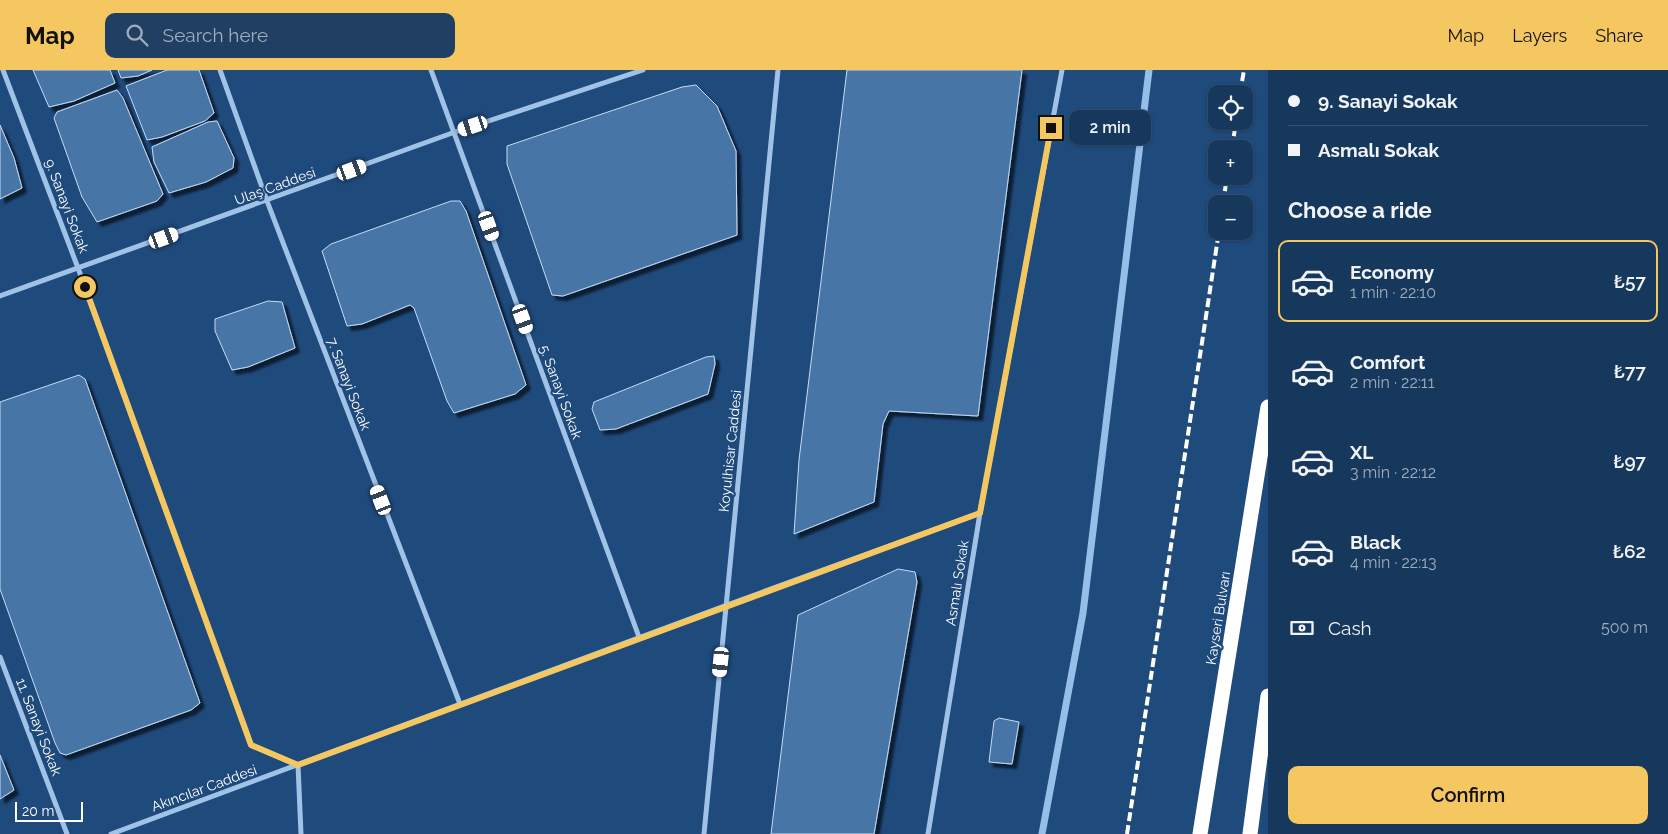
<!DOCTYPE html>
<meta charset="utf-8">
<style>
:root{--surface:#17385d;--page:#203f63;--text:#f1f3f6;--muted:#9eacbc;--line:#365272;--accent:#f5c761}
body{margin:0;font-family:Raleway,sans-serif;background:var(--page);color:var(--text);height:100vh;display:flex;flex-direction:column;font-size:19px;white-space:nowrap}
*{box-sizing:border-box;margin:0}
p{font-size:16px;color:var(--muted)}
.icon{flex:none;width:28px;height:28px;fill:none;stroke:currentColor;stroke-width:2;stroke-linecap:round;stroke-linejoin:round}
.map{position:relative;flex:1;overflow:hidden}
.sheet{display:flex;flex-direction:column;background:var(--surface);width:400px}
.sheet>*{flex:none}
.top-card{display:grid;align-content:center;height:110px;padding:0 20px;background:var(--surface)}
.controls{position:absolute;left:1208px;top:15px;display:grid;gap:10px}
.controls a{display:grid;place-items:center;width:45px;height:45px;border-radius:10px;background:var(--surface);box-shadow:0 1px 4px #0004,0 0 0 1px var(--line);font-size:25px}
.scale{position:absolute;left:15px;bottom:12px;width:68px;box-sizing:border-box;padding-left:5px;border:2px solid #fff;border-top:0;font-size:14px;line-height:18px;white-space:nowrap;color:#fff;-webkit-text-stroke:4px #1f4a7c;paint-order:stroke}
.end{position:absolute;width:22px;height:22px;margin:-11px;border:6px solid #f5c761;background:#111;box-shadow:0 0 0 2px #111}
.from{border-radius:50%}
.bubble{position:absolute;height:35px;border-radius:10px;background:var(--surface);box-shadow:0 1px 4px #0004,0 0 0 1px var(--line);font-size:16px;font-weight:600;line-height:35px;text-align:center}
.car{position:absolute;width:15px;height:30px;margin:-15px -8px;border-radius:6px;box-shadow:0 0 4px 1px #0007;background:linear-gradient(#fff 24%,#345 0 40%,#fff 0 76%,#345 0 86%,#fff 0)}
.top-card b{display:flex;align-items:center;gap:18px;height:48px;font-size:19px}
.top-card b+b{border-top:1px solid var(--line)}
.top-card i{width:12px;height:12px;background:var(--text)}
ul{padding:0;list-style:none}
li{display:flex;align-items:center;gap:15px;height:82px;margin:0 10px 8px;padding:0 10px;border:2px solid transparent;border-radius:10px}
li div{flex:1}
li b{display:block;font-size:19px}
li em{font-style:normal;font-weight:600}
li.active{border-color:var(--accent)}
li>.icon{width:45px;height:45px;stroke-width:1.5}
h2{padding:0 20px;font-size:22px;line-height:60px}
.pay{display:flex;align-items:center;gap:12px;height:55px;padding:0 20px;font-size:19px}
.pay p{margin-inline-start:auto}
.action{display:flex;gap:10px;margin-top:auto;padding:10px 20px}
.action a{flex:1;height:58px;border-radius:10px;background:var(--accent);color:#111;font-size:20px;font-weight:600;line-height:58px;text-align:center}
header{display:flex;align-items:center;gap:30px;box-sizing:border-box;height:70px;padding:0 25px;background:var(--accent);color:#111}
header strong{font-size:24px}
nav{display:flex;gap:28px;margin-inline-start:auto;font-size:18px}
.search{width:350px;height:45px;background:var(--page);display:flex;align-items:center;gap:12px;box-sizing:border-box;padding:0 18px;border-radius:10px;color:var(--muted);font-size:19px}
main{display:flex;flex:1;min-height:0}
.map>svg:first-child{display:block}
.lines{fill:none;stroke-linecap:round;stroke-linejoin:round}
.stream{stroke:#95bee9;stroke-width:7}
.building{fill:#4774a6;stroke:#c5dcf5;filter:url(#shadow)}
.street{stroke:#a1c2e7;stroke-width:5}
.highway{stroke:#fff;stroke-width:15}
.rail{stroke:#fff;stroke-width:4;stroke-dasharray:9 4;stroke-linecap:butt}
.route{stroke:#f5c761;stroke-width:6}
.labels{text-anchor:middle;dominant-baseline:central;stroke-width:4.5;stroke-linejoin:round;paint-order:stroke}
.street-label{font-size:14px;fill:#fff;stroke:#1f4a7c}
</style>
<header>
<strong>Map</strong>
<div class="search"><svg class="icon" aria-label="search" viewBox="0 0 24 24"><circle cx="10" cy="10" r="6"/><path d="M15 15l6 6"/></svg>Search here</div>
<nav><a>Map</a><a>Layers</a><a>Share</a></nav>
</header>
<main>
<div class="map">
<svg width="1268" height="764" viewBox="0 0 1268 764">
<defs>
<filter id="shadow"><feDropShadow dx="4.5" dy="4.5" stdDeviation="1" flood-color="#0009"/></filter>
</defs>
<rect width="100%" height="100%" fill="#1f4a7c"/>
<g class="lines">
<path class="stream" d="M1042 764 1083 543 1149 0"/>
</g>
<g class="building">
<path d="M33 0H110L115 13 74 31 49 37Z"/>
<path d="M118 0H152L138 6 121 8Z"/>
<path d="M167 0H199L214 43 205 51 162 67 147 70 126 16Z"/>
<path d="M847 0H1022L978 346 889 341 883 354 874 432 794 464 799 390Z"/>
<path d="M696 15 717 36 736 81 737 165 563 226 552 225 507 94V76L682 17Z"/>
<path d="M117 20 123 28 163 124 157 131 97 152 82 127 54 48 57 42Z"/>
<path d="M217 51 234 88 233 98 206 112 169 123 154 92 152 77 208 52Z"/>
<path d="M0 55 14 88 22 118 0 129Z"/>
<path d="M451 131H460L466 141 526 315 515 324 454 343 447 331 414 238 410 235 362 254 347 256 322 181 331 174Z"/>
<path d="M268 231 282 232 295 278 248 297 232 300 215 261V249Z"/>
<path d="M714 286 715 294 708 324 616 359 600 360 592 339 594 332 706 287Z"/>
<path d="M79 305 85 309 200 633 191 640 66 685 60 683 55 673 0 519V332Z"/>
<path d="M898 499 915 502 917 512 874 764H771L798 545Z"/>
<path d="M999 648 1019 652 1012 694 989 692 994 651Z"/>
<path d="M0 685 14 720 0 729Z"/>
</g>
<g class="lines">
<g class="street">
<path d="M3 0 78 198 251 675 298 695 301 764"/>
<path d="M220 0 267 131 460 634"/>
<path d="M431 0 639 567"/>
<path d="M0 226 455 62 643 0"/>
<path d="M0 587 67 764"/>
<path d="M111 764 727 535 980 443"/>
<path d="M704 764 778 0"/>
<path d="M928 764 980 443 1062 0"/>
</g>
<g class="highway">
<path d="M1200 764 1268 337"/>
<path d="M1250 764 1268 626"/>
</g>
<g class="rail">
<path d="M1240 24 1244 0"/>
<path d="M1232 79 1236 51"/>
<path d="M1223 134 1227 106"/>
<path d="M1127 764 1219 161"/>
</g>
</g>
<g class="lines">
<path class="route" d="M85 217 251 675 298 695 980 443 1051 58"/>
</g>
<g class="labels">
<g class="street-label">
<text transform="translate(275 116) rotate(-20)">Ulaş Caddesi</text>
<text transform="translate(67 136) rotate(69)">9. Sanayi Sokak</text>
<text transform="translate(349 314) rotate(69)">7. Sanayi Sokak</text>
<text transform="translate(561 322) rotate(70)">5. Sanayi Sokak</text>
<text transform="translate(730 381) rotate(-84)">Koyulhisar Caddesi</text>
<text transform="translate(957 513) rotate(-81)">Asmalı Sokak</text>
<text transform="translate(1218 548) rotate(-81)">Kayseri Bulvarı</text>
<text transform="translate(39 657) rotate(69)">11. Sanayi Sokak</text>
<text transform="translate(204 718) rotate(-20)">Akıncılar Caddesi</text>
</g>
</g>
</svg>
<div class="controls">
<a><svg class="icon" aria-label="locate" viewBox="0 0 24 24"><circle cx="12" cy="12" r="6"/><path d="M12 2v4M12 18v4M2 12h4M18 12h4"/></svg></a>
<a>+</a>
<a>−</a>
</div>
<div class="scale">20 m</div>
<i class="end from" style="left:85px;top:217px"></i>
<i class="end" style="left:1051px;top:58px"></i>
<div class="bubble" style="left:1069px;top:40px;width:82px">2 min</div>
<i class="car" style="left:473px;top:56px;rotate:252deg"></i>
<i class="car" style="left:352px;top:100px;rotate:70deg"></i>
<i class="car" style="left:489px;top:156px;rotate:160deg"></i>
<i class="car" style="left:164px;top:168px;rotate:70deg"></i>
<i class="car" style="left:523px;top:249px;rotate:160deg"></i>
<i class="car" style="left:381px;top:430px;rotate:339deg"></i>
<i class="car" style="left:721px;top:592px;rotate:186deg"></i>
</div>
<section class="sheet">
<div class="top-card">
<b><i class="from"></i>9. Sanayi Sokak</b>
<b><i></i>Asmalı Sokak</b>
</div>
<h2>Choose a ride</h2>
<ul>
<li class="active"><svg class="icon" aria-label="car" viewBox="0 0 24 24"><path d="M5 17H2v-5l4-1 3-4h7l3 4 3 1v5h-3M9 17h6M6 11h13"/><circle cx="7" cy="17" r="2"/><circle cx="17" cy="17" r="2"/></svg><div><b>Economy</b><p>1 min · 22:10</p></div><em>₺57</em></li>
<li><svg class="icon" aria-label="car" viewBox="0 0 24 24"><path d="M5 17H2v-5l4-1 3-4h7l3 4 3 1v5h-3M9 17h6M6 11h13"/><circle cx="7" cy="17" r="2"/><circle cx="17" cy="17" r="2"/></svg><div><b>Comfort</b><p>2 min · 22:11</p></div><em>₺77</em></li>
<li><svg class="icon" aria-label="car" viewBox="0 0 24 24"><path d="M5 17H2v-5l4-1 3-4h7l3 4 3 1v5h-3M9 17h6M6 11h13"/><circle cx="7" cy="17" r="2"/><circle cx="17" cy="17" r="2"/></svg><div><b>XL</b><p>3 min · 22:12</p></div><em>₺97</em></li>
<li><svg class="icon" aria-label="car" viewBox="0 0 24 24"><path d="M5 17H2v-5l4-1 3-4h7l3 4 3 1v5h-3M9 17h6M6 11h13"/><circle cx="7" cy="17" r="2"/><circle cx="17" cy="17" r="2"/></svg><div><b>Black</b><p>4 min · 22:13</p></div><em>₺62</em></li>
</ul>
<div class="pay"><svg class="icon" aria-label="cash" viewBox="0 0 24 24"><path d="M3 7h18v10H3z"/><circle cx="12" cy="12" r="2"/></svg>Cash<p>500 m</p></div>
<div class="action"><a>Confirm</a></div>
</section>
</main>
